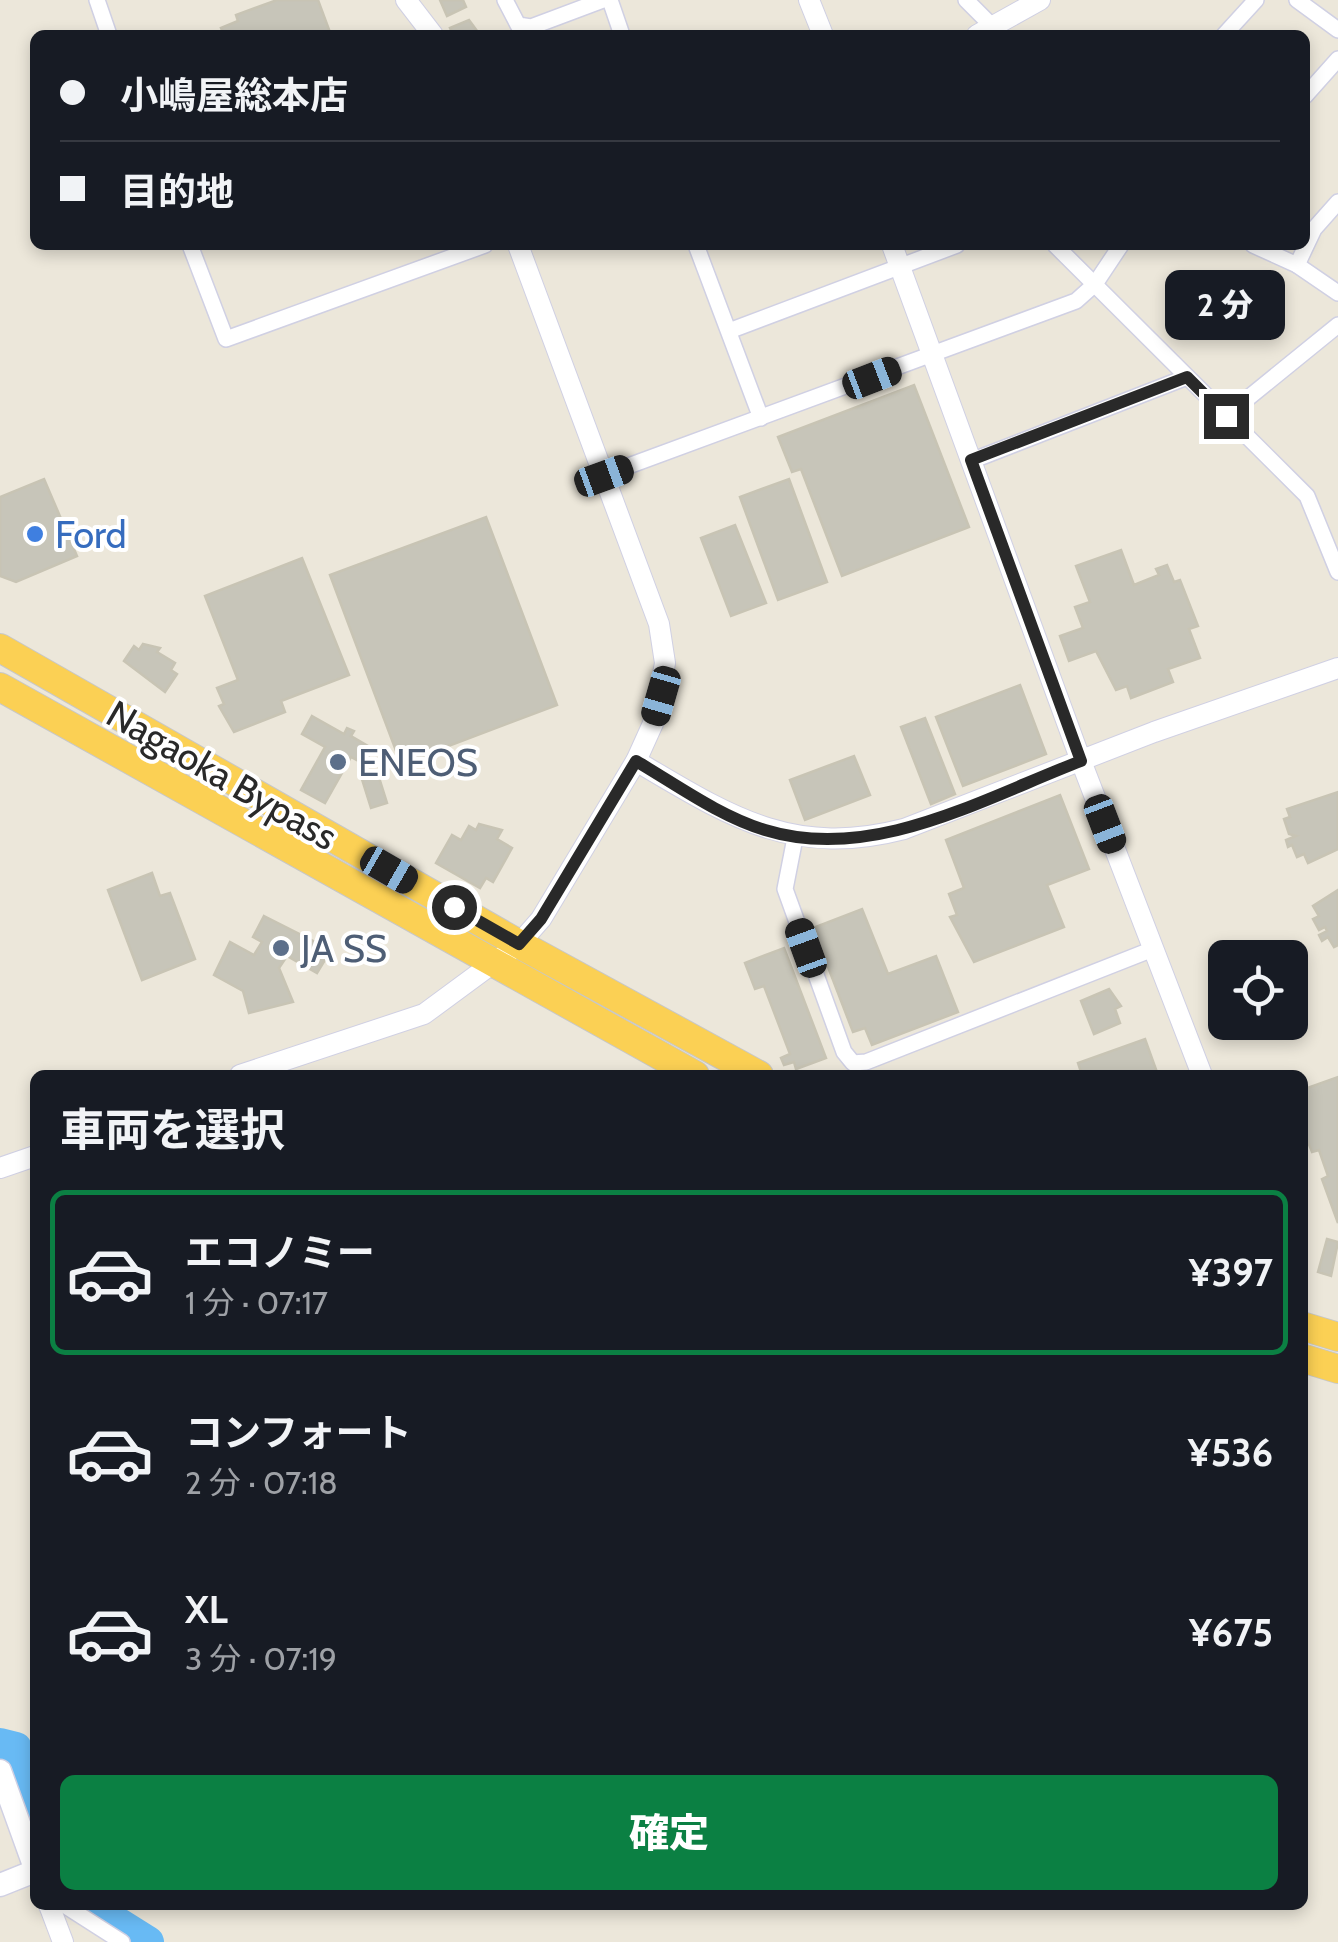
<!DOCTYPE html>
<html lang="ja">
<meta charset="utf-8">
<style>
:root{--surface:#171b24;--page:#20242c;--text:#f1f3f6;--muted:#9ea1a6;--line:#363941;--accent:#0b8043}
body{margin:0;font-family:Cabin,"Noto Sans JP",sans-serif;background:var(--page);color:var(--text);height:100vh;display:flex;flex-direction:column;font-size:38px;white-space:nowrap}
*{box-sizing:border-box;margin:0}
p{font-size:32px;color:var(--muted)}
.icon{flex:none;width:55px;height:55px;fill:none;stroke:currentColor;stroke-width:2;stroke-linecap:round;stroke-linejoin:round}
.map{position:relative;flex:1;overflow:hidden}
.panel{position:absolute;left:30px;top:1070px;width:1278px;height:840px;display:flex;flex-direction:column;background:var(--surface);border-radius:15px;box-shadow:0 5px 15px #0003}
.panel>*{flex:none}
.top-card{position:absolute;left:30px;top:30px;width:1280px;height:220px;border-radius:15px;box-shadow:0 5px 15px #0003;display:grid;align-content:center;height:220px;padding:0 30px;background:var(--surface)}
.controls{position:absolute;left:1208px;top:940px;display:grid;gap:20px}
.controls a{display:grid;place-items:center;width:100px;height:100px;border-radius:15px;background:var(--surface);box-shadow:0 5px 15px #0003;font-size:50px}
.end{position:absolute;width:45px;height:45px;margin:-22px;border:12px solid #292929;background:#fff;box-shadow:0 0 0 5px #fff}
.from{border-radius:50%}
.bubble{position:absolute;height:70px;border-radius:15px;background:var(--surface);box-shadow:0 5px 15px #0003;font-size:32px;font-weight:800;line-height:70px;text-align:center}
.car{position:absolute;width:30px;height:60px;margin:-30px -15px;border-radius:12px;box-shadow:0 0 8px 2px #0007;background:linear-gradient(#222 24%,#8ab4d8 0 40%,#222 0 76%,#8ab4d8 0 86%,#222 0)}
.top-card b{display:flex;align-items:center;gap:35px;height:95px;font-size:38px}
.top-card b+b{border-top:2px solid var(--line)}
.top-card i{width:25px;height:25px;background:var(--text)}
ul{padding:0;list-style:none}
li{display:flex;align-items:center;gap:30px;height:165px;margin:0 20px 15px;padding:0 10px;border:5px solid transparent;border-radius:15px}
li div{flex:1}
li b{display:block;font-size:38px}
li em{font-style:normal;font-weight:800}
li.on{border-color:var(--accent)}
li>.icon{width:90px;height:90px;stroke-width:1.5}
h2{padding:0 30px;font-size:45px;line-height:120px}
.button{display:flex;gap:20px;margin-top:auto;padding:20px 30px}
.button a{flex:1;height:115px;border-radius:15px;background:var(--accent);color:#fff;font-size:40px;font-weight:800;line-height:115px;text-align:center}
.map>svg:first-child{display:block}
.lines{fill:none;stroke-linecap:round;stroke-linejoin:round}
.river{stroke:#68baf4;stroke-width:32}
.building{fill:#c7c5b9;stroke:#c8c4b4;stroke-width:2.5}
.minor-casing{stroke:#d0d0e3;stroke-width:18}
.tertiary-casing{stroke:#d0d0e3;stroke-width:22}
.secondary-casing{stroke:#d0d0e3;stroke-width:25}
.trunk-casing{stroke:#c7c7c7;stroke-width:30}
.minor{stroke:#fff;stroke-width:15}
.tertiary{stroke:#fff;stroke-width:20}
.secondary{stroke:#fff;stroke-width:22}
.trunk{stroke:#fbd054;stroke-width:28}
.route{stroke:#292929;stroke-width:12}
.shop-dot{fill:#3f7fe0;stroke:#fff;stroke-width:4}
.service-dot{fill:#5c6f8a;stroke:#fff;stroke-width:4}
.labels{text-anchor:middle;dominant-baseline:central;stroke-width:8;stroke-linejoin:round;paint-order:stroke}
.shop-label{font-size:38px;fill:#366cbe;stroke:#fff;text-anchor:start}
.service-label{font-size:38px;fill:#4e5e75;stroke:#fff;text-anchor:start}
.street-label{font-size:38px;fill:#292929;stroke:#fff}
</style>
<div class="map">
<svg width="1338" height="1942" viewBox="0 0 1338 1942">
<rect width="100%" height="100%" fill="#ece7da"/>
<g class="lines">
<g class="river">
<path d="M0 1744 16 1748 35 1805"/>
<path d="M89 1905 148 1942"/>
</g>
</g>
<g class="building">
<path d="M277 0H318L331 35H224L221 28 238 21 236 15Z"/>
<path d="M440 0H463L466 7 447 16Z"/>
<path d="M469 20 480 35H453L450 28Z"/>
<path d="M914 385 969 527 842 576 801 469 792 472 778 437Z"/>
<path d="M44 479 77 556 16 582 0 576V497Z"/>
<path d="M789 479 827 582 778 600 740 497Z"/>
<path d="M486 517 557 705 401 764 330 575Z"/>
<path d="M735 525 766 603 731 616 701 538Z"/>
<path d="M1121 550 1134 585 1159 575 1156 569 1167 565 1174 582 1180 580 1198 626 1189 629 1200 658 1168 669 1173 682 1131 698 1127 686 1116 690 1096 651 1069 661 1060 636 1083 628 1075 607 1090 602 1076 566Z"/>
<path d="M302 558 349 675 281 701 285 712 234 732 219 706 224 704 217 688 238 680 205 596Z"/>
<path d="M143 644 160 648 157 652 175 663 171 670 177 674 165 692 124 661 134 646 139 650Z"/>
<path d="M1020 685 1046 754 963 786 936 717Z"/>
<path d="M312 716 344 734 347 728 354 731 351 736 373 749 364 764 351 757 325 803 301 790 325 747 302 734Z"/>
<path d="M925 718 955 794 931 804 901 727Z"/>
<path d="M854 756 870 795 805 820 790 780Z"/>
<path d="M377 771 387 803 371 808 361 776Z"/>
<path d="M1338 792V849L1308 863 1304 854 1297 857 1292 845 1288 847 1286 840 1296 836 1289 834 1284 819 1290 817 1287 809Z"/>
<path d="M1060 795 1089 869 1047 885 1064 927 974 962 950 917 957 915 949 894 964 888 946 840Z"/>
<path d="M479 824 502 830 497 839 512 848 493 882 486 878 480 888 436 863 452 835 461 840 469 826 476 830Z"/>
<path d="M152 873 160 896 170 893 195 959 142 980 108 890Z"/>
<path d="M1338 890V945L1334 947 1328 937 1322 941 1319 935 1327 931 1325 927 1319 930 1313 919 1319 916 1313 906Z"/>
<path d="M862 909 888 974 936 956 958 1012 872 1045 865 1028 853 1032 813 928Z"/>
<path d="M264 916 331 950 317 973 287 956 279 968 293 1002 249 1013 243 991 214 975 230 942 254 955 262 942 253 937Z"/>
<path d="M784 948 826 1058 796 1069 794 1062 784 1065 781 1058 790 1054 764 986 755 989 745 963Z"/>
<path d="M1109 989 1121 1006 1115 1009 1120 1023 1094 1034 1081 1001Z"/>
<path d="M1145 1039 1158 1075H1082L1078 1063Z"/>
<path d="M1338 1077V1223L1322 1179 1328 1176 1319 1150 1312 1152 1302 1127V1090Z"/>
<path d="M1327 1239 1338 1242 1331 1276 1318 1272Z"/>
</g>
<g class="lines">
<defs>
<g id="minor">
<path d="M97 0 109 35"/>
<path d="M505 0 518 25 531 27 603 0"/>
<path d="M610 0 622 35"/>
<path d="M966 0 1001 35"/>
<path d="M1297 0 1338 30"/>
<path d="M1224 35 1256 0"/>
<path d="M1305 96 1338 59"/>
<path d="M190 245 226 339 485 245"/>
<path d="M696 245 761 418"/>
<path d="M1055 245 1307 496 1338 572"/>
<path d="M1253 245 1297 265 1338 293"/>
<path d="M1297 265 1314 229 1338 202"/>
<path d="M729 331 957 245"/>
<path d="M1226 416 1338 325"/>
<path d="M971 461 1187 377"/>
<path d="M604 475 1076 301 1095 284 1121 245"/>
<path d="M795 838 785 889 844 1052 853 1063 866 1062 1153 949"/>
<path d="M64 1905 122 1942"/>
</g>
<g id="tertiary">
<path d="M406 0 433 35"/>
<path d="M809 0 823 35"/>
<path d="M977 35 1040 0"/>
<path d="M892 245 1081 761 1202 1075"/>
<path d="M636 761C729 816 792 858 904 829L1154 732 1338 668"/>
<path d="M240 1075 424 1014 519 944 541 919 636 761 655 719 665 663 659 624 518 245"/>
<path d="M0 1168 35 1156"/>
<path d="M49 1905 63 1942"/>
</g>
<g id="secondary">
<path d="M0 1771 35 1868"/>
<path d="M0 1885 35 1871"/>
</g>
<g id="trunk">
<path d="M0 648 519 944 759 1075"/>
<path d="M0 687 695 1075"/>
<path d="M1302 1326 1338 1337"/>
<path d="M1302 1358 1338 1369"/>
</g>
</defs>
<use href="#minor" class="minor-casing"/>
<use href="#tertiary" class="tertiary-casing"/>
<use href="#secondary" class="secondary-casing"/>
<use href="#trunk" class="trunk-casing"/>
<use href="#minor" class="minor"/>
<use href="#tertiary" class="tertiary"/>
<use href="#secondary" class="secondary"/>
<use href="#trunk" class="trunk"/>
</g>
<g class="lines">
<path class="route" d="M454 907 519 944 541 919 636 761C677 785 719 816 765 830 872 863 982 799 1081 761L971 460 1187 377 1226 416"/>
</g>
<circle class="shop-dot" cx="35" cy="534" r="10"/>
<g class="service-dot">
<circle cx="338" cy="762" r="10"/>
<circle cx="281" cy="948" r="10"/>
</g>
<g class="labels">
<g class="shop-label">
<text x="55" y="534">Ford</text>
</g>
<g class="service-label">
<text x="358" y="762">ENEOS</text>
<text x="301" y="948">JA SS</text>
</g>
<g class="street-label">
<text transform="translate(222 775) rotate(30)">Nagaoka Bypass</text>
</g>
</g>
</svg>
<div class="controls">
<a><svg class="icon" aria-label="locate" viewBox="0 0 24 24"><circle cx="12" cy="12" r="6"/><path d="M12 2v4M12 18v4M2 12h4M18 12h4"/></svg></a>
</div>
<i class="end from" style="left:454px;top:907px"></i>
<i class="end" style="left:1226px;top:416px"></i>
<div class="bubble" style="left:1165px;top:270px;width:120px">2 分</div>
<i class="car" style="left:872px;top:378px;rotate:69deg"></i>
<i class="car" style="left:604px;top:476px;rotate:70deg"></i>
<i class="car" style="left:661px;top:696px;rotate:196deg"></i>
<i class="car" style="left:1105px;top:824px;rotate:159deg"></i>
<i class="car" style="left:389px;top:870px;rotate:120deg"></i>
<i class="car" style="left:806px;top:948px;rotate:340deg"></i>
<div class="top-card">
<b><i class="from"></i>小嶋屋総本店</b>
<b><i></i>目的地</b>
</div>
<section class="panel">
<h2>車両を選択</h2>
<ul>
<li class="on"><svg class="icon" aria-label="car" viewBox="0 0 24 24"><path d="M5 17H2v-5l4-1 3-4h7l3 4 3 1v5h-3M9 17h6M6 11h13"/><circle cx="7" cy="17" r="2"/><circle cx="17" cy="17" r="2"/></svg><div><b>エコノミー</b><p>1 分 · 07:17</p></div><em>¥397</em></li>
<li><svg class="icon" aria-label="car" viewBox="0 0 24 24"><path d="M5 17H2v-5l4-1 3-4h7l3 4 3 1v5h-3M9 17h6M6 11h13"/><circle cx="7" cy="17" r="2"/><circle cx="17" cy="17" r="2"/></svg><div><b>コンフォート</b><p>2 分 · 07:18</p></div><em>¥536</em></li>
<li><svg class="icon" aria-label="car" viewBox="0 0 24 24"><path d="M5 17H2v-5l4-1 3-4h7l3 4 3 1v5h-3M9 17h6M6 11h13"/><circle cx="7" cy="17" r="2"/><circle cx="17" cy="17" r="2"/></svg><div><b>XL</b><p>3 分 · 07:19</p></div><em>¥675</em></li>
</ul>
<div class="button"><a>確定</a></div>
</section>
</div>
